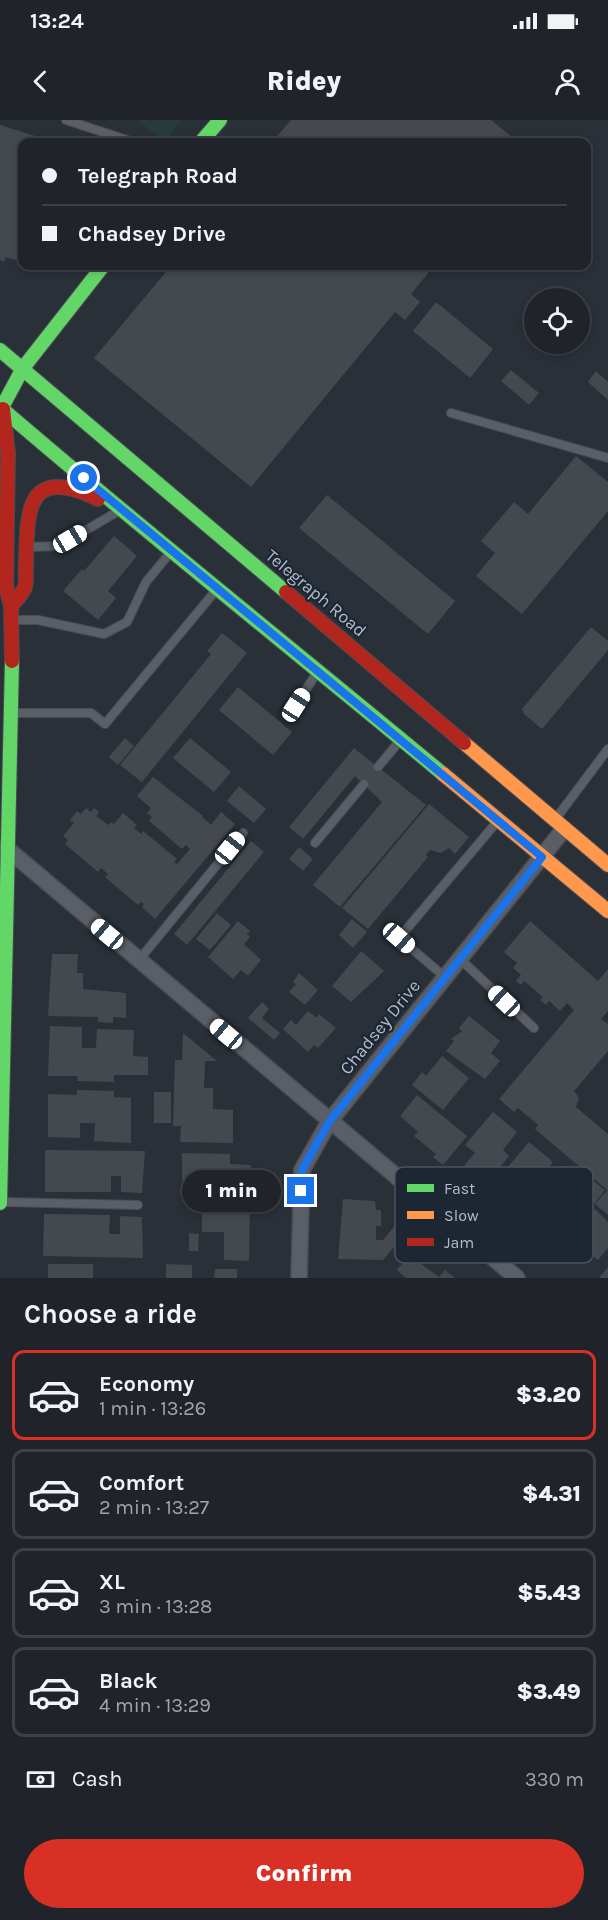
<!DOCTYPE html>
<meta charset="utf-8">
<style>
:root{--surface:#20242a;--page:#282c32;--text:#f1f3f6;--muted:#a2a4a8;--line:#3d4147;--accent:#d93025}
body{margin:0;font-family:Karla,sans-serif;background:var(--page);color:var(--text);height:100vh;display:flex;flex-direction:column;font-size:22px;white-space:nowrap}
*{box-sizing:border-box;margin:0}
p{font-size:20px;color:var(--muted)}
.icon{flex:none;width:33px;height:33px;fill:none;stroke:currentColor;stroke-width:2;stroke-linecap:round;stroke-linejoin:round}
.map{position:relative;height:1158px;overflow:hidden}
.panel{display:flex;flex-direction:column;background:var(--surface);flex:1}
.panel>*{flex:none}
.guide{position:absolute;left:18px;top:18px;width:573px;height:132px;border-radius:12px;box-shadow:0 3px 9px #0003,0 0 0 2px var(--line);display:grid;align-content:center;height:132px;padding:0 24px;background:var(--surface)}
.buttons{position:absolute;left:524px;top:168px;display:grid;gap:12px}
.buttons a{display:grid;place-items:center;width:66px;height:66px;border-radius:50%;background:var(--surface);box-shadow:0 3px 9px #0003,0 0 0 2px var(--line);font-size:30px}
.end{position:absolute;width:27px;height:27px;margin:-14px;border:8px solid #1a73e8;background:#fff;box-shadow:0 0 0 3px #fff}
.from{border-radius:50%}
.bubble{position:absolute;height:42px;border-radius:21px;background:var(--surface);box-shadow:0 3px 9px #0003,0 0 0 2px var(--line);font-size:20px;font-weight:800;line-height:42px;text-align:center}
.car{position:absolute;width:18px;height:36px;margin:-18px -9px;border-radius:8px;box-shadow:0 0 4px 2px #0007;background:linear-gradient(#fff 24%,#345 0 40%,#fff 0 76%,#345 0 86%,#fff 0)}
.guide b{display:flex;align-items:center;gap:21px;height:57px;font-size:22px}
.guide b+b{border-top:2px solid var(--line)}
.guide i{width:15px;height:15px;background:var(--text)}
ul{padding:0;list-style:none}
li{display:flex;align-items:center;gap:18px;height:90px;margin:0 12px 9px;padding:0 12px;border:3px solid var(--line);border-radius:12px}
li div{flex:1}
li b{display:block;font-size:22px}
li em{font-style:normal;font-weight:800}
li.active{border-color:var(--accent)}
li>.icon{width:54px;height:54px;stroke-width:1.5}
h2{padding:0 24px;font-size:27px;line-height:72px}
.pay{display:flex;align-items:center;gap:15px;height:66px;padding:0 24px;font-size:22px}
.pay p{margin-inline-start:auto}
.cta{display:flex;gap:12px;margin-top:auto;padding:12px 24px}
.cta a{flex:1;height:69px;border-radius:36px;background:var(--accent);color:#fff;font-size:24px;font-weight:800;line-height:69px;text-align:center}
.status{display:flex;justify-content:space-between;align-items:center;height:42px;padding:0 30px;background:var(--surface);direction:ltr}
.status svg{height:16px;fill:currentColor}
header{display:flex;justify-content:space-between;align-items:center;height:78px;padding:0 24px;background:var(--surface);font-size:27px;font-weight:800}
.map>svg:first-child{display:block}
.green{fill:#273a3e}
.building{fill:#444950}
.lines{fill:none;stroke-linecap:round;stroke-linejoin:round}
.lane-casing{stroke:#484c53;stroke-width:10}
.street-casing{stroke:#484c53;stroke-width:18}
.fast-casing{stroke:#484c53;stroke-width:16}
.slow-casing{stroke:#484c53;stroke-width:16}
.jam-casing{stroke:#484c53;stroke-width:16}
.lane{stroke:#5a5e66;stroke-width:8}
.street{stroke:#5a5e66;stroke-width:15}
.fast{stroke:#63d668;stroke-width:14}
.slow{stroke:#ff974d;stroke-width:14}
.jam{stroke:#b3261e;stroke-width:14}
.route{stroke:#1a73e8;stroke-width:8}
.labels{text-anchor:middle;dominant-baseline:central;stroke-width:4.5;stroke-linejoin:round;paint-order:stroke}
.street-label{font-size:18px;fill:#b4bcc9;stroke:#1d2633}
.key{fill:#1d2633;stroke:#4a5360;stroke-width:1.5}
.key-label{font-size:16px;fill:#b4bcc9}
</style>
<div class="status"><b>13:24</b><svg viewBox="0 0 49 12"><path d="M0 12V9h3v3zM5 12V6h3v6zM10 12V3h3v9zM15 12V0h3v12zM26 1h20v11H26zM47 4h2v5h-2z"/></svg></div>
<header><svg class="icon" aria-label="back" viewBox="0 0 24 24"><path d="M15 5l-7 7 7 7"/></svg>Ridey<svg class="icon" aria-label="person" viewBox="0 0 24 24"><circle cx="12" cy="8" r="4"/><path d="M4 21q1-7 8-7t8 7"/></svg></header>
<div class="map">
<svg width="608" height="1158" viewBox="0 0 608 1158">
<rect width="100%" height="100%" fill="#2a3038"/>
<path class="green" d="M136 0H182L165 20Z"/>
<g class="building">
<path d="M291 0H491L518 22H272Z"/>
<path d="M0 5 54 22H22V142L6 137 4 142 0 140Z"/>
<path d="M171 146H434L411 174 420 182 405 200 395 192 251 367 94 238Z"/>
<path d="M436 182 493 229 470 258 413 211Z"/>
<path d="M511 250 539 273 529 285 501 261Z"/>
<path d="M596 251 608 262V280L588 262Z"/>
<path d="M576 336 608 362V391L522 494 476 456 495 433 481 421 514 382 528 394Z"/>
<path d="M327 375 455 481 428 514 299 408Z"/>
<path d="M114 416 137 436 108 471 116 478 98 500 63 471 82 449 84 451Z"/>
<path d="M591 507 608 521V530L542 609 524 594 522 589Z"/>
<path d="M222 513 247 533 142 662 120 645 211 534 207 531Z"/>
<path d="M238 567 292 612 273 635 219 590Z"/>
<path d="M125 618 134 626 118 645 109 637Z"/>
<path d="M190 618 231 652 214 672 173 638Z"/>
<path d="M354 628 426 685 340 787 313 765 382 682 355 656 303 719 289 707Z"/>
<path d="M153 657 203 696 202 697 211 705 221 692 235 704 155 799 142 787 144 784 141 782 138 785 105 757 108 754 101 748 98 752 65 724 68 720 63 716 74 703 70 700 77 691 81 694 86 688 91 692 94 688 99 692 96 696 108 705 111 702 114 704 123 693 137 705 134 708 141 714 143 711 177 739 174 742 177 744 190 729 186 725 182 729 149 701 152 697 147 693 151 688 137 676Z"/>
<path d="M239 666 266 689 254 703 227 681Z"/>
<path d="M429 684 469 717 455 734 449 728 441 733 430 730 426 735 428 737 368 809 342 788Z"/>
<path d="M251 721 264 732 187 825 174 814Z"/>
<path d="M299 727 313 739 303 751 289 739Z"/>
<path d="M217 793 231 805 210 830 196 819Z"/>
<path d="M352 799 367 812 353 828 339 815Z"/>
<path d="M238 801 250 811 247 814 250 817 244 824 261 840 248 856 241 850 233 859 208 837Z"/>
<path d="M530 801 598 861 608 849V891L601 899 608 904V931L574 971 579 978 576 987 608 1014V1095L595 1084 607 1070 535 1009 538 1005 518 988 514 992 499 979 574 890 567 883 560 891 549 881 546 885 540 880 543 877 524 861 521 865 516 861 521 855 513 848 517 843 504 832Z"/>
<path d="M361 831 384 851 351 882 332 866Z"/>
<path d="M52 834H78L77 853H83V869L126 873V898L113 897V903L98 902V897L48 896Z"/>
<path d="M299 853 318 870 305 885 289 872 296 864 293 862Z"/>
<path d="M262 882 269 889 262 898 280 913 274 920 248 898Z"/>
<path d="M308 891 317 898 319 894 336 908 318 928 314 925 308 932 283 909 291 900 296 905Z"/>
<path d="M469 896 500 921 491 933 500 941 485 959 446 931 454 921 451 919 462 911 459 908Z"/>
<path d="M50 906 82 907V928H96L97 909 134 910 133 936 148 937V955H114V962L77 961 78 956H48Z"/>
<path d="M183 913 217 941H205L204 968H213V989L233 990V1023L180 1022 181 1006H173L175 940H182Z"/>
<path d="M442 936 469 958 443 990 412 965 422 952 426 956Z"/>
<path d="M77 970 114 971V977L131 978V1023L94 1021 95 1003H80V1018L48 1017V974L77 975Z"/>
<rect x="154" y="972" width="17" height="31"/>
<path d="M417 975 467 1016 443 1045 433 1037 436 1034 414 1016 418 1012 400 996Z"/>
<path d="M493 992 517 1012 503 1030 509 1036 485 1066 462 1048 475 1033 465 1025Z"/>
<path d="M529 1022 553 1042 541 1057 548 1063 520 1096 498 1078 510 1063 501 1055Z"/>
<path d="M45 1030 145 1031 142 1073 121 1072V1056H111V1072H45Z"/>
<path d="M182 1033 230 1034V1044L251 1045 250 1072 226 1071V1075H213V1072L203 1071V1065L182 1064Z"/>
<path d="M591 1059 605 1070 594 1084 579 1073Z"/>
<path d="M343 1079 375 1081 376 1090H381V1106H376V1120H383L397 1103 415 1117 401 1134 393 1128 383 1140 338 1139Z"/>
<path d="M202 1081H250L249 1141 224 1140V1112H202Z"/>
<path d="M595 1089 608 1102V1128L598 1140 587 1131 579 1141 564 1128Z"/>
<path d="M44 1094 110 1095 109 1114H120V1096L142 1097 143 1138 43 1136Z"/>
<path d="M189 1113 199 1114 198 1131H189Z"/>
<path d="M409 1135 439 1157 445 1150 455 1158H406L397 1150Z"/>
<rect x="48" y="1144" width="45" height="14"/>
<path d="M166 1144 192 1145V1158H166Z"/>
<path d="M608 1147V1158H599Z"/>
<path d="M215 1149H237V1158H214Z"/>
</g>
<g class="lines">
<defs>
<g id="lane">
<path d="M66 0 133 22"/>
<path d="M451 293 608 338"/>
<path d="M30 427 59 426 117 392"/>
<path d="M13 500H38L104 514 127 502 146 462 170 433"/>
<path d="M296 585 316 554"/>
<path d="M14 593H91L105 604 217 469"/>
<path d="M378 647 398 623"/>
<path d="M557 697 608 629"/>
<path d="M315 723 364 664"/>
<path d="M460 839 534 908"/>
<path d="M139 840 243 713"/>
<path d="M445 857 399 818 496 703"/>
<path d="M2 1082 138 1085"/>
</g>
<g id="street">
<path d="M5 727 517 1158"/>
<path d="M299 1158 302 1050 329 1002 564 709"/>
</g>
<g id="fast">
<path d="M201 22 220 0"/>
<path d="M0 230 286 472"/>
<path d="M0 287C145 412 295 531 443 654"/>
<path d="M0 291 23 248 103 146"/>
<path d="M0 1083 12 541"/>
</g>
<g id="slow">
<path d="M464 623 608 745"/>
<path d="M443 654 608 791"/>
</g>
<g id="jam">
<path d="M3 289 8 333 6 466 11 486 12 541"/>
<path d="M286 472 464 623"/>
<path d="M11 486C15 481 23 474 25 467 27 461 25 451 26 444 27 388 27 345 98 379"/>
</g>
</defs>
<use href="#lane" class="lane-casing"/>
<use href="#street" class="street-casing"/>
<use href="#fast" class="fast-casing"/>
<use href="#slow" class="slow-casing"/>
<use href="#jam" class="jam-casing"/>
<use href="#lane" class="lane"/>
<use href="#street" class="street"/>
<use href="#fast" class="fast"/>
<use href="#slow" class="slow"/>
<use href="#jam" class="jam"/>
</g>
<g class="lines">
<path class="route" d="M84 358 542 737 329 1002 302 1050 301 1071"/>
</g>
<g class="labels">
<g class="street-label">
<text transform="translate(316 473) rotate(40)">Telegraph Road</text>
<text transform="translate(380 907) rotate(-51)">Chadsey Drive</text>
</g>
</g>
<rect x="395" y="1047" width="198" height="96" rx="9" class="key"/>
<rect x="407" y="1064" width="27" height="8" fill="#63d668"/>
<rect x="407" y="1091" width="27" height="8" fill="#ff974d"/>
<rect x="407" y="1118" width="27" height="8" fill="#b3261e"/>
<g class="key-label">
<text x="444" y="1074">Fast</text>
<text x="444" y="1101">Slow</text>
<text x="444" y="1128">Jam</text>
</g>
</svg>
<div class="buttons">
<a><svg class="icon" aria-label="locate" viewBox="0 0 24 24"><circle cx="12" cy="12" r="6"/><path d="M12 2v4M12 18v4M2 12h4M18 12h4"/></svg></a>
</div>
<i class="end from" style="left:84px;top:358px"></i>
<i class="end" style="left:301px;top:1071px"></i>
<div class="bubble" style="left:182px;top:1050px;width:99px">1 min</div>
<i class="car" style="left:70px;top:419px;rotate:59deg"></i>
<i class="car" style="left:296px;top:585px;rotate:33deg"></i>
<i class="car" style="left:230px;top:728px;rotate:39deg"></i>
<i class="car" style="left:107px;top:814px;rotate:310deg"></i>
<i class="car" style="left:399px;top:818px;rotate:131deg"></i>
<i class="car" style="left:504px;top:881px;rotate:313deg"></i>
<i class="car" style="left:226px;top:914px;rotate:310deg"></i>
<div class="guide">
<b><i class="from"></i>Telegraph Road</b>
<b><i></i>Chadsey Drive</b>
</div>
</div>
<section class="panel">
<h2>Choose a ride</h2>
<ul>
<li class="active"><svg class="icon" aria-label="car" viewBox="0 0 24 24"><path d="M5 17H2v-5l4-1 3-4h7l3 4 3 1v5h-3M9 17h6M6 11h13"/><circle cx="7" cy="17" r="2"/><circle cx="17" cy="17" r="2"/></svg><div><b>Economy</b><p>1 min · 13:26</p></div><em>$3.20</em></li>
<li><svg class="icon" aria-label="car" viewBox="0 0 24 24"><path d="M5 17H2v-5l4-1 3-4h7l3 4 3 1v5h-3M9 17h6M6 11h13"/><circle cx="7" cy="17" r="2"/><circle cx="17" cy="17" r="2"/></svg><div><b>Comfort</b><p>2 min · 13:27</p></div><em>$4.31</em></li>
<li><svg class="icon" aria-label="car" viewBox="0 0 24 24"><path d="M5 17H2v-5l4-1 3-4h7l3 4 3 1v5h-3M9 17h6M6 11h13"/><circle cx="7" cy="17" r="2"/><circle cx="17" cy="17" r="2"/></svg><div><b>XL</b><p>3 min · 13:28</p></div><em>$5.43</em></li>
<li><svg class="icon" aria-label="car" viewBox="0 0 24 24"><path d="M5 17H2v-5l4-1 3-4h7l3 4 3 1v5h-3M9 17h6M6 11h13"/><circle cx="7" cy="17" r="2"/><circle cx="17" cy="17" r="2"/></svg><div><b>Black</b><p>4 min · 13:29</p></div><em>$3.49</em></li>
</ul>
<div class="pay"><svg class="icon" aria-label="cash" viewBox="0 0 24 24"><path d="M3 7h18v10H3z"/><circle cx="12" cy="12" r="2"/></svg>Cash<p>330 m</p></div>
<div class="cta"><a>Confirm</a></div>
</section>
